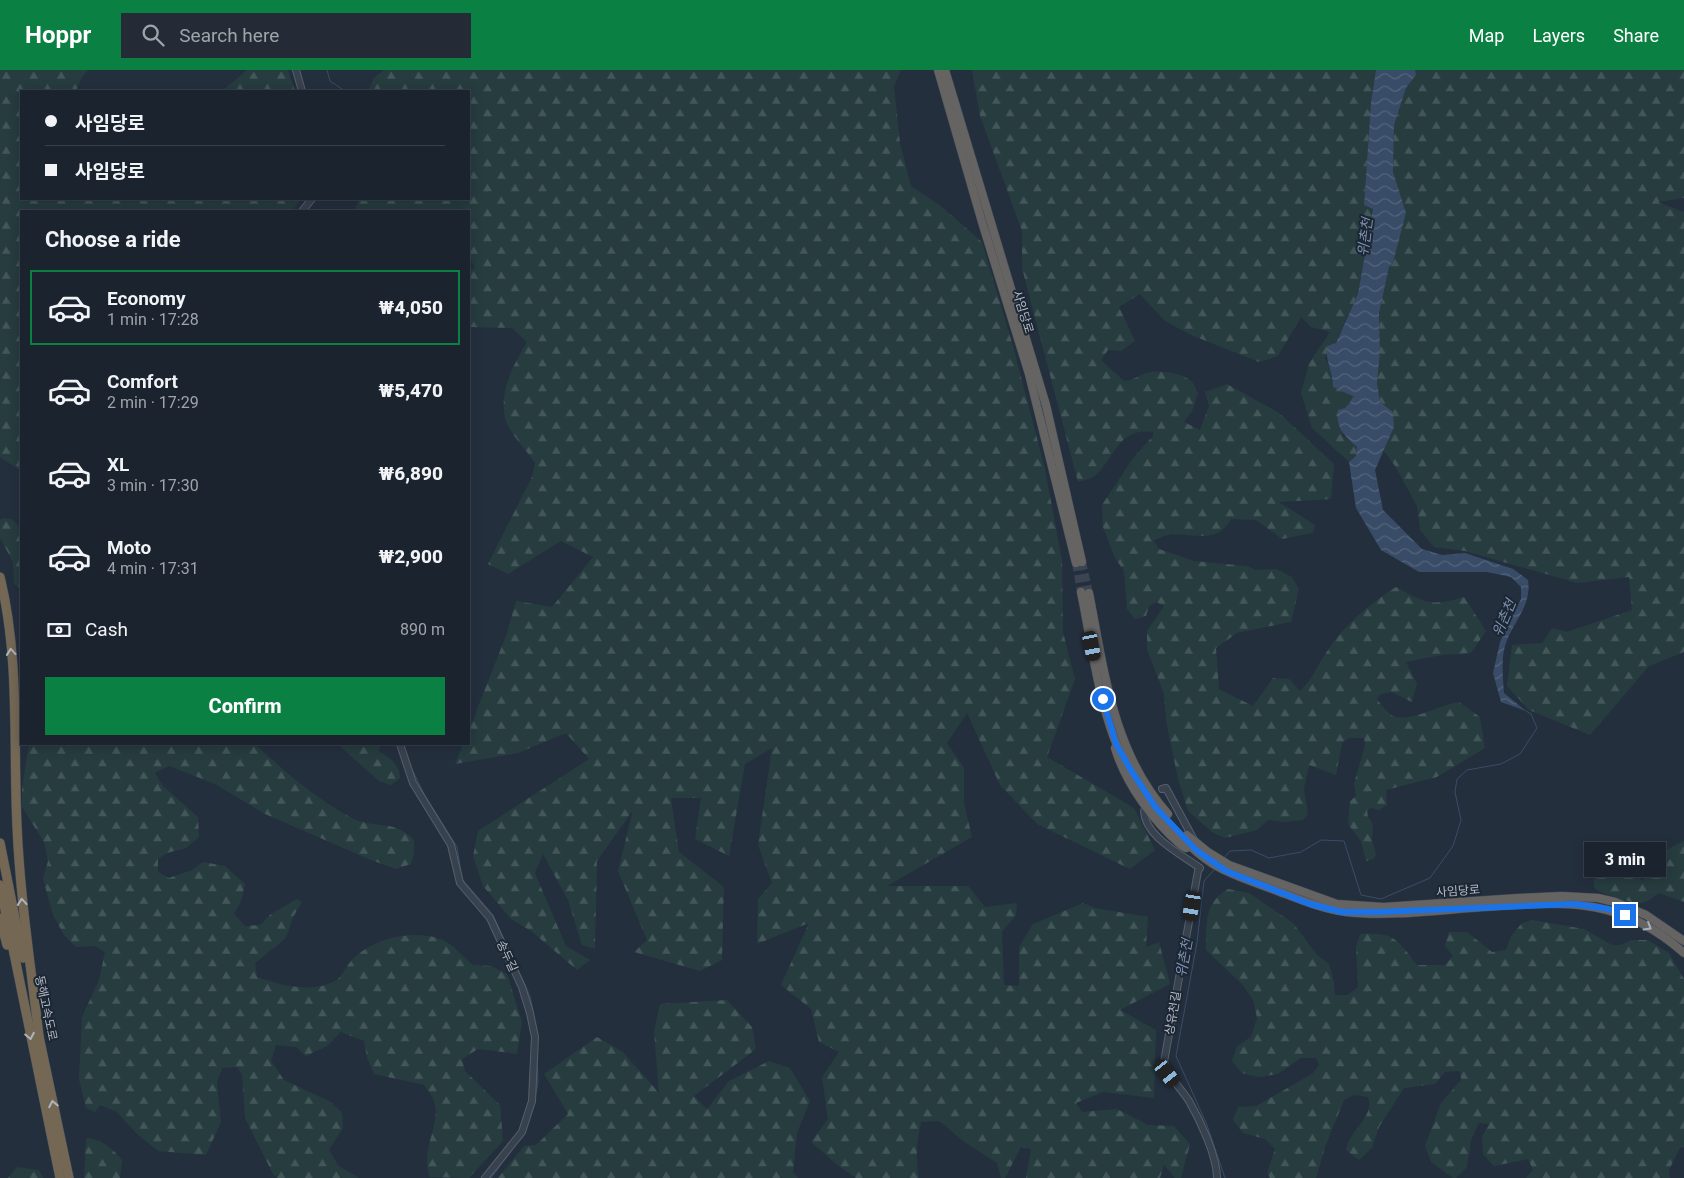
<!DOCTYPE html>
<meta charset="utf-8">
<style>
:root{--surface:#1b232e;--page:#242b36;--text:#f1f3f6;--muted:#a0a4aa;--line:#39404a;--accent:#0b8043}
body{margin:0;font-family:Roboto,"Noto Sans KR",sans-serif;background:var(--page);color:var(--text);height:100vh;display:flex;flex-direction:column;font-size:19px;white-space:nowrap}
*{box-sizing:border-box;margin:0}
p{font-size:16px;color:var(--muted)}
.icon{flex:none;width:28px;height:28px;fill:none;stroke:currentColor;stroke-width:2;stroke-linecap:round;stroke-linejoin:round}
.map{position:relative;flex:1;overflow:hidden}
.panel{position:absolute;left:20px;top:140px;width:450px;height:535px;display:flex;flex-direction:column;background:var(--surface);border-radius:0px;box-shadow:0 2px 12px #0003,0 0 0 1px var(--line)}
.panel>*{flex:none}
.banner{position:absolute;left:20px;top:20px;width:450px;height:110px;border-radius:0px;box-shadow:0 2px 12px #0003,0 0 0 1px var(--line);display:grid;align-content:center;height:110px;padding:0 25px;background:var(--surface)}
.end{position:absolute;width:22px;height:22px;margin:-11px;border:6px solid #1a73e8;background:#fff;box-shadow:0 0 0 2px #fff}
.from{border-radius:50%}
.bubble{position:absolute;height:35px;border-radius:0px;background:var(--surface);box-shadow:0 2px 12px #0003,0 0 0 1px var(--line);font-size:16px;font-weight:800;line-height:35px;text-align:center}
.car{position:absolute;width:15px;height:30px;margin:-15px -8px;border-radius:6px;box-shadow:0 0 4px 1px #0007;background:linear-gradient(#222 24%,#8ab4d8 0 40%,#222 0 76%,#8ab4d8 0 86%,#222 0)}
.banner b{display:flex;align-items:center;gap:18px;height:48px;font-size:19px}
.banner b+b{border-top:1px solid var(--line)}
.banner i{width:12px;height:12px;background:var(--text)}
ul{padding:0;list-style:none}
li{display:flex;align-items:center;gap:15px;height:75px;margin:0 10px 8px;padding:0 15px;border:2px solid transparent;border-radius:0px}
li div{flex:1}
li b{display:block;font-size:19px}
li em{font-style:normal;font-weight:800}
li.on{border-color:var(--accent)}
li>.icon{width:45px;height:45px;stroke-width:1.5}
h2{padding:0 25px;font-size:22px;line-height:60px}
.pay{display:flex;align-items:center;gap:12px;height:55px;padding:0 25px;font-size:19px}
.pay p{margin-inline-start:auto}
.button{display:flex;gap:10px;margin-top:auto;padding:10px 25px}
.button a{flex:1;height:58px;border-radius:0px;background:var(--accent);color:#fff;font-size:20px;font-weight:800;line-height:58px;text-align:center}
header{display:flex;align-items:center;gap:30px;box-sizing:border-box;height:70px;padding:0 25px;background:var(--accent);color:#fff}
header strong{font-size:24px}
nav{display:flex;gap:28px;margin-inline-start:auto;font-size:18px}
.search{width:350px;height:45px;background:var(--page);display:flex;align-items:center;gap:12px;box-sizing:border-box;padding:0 18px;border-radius:0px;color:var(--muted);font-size:19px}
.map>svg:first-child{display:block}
.forest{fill:url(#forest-firs)}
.water{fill:url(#water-waves)}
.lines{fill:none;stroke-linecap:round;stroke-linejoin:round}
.stream{stroke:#394c67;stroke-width:1}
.trunk-tunnel{stroke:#3a4453;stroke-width:8;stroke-dasharray:8 4;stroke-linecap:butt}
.tertiary-casing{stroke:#565f6c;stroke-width:8}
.trunk-casing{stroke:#434c59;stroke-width:9}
.motorway-casing{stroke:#434c59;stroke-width:10}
.tertiary{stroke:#38414e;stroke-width:6}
.trunk{stroke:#656462;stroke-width:8}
.motorway{stroke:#746855;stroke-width:9}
.oneway{stroke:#aeb4bd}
.oneway2{stroke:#a8afba}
.route{stroke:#1a73e8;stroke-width:6}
.labels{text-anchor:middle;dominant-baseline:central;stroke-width:4;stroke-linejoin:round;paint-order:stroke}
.street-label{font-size:12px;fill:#b4bcc9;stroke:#1d2633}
.water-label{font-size:14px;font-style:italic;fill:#7c92b1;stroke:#1d2633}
</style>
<header>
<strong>Hoppr</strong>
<div class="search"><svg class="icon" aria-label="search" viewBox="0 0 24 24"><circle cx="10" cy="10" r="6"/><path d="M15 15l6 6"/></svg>Search here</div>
<nav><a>Map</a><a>Layers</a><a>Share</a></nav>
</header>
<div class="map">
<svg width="1684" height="1108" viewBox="0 0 1684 1108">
<defs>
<pattern id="forest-firs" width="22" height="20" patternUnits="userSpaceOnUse" patternTransform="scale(1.25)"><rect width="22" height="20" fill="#263c3f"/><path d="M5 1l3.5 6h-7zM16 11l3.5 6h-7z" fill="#435659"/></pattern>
<pattern id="water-waves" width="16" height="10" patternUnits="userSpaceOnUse" patternTransform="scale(1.25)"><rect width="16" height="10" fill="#394c67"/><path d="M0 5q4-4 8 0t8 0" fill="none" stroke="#53647b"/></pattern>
</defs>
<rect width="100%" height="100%" fill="#242f3e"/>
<g class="forest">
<path d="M0 0H88L82 7 76 21H21V129H301L292 141H21V401L0 387Z"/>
<path d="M247 0H288L295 21H222Z"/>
<path d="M384 0H901L894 16 900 73 911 116 942 137 982 172 1013 276 1045 399 1062 490 1063 562 1075 609 1047 687 1134 738 1155 780 1130 799 1037 754 1000 715 967 643 947 673 964 698V733L972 767 887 816H968L985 837 1017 833 1016 845 1002 862 1004 915 1019 916V877L1033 854 1083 833 1095 838 1148 847 1146 877 1159 872 1170 914 1120 940 1156 960 1154 1028 1103 1022 1076 1033 1082 1042 1117 1039 1148 1055 1174 1056 1190 1074 1181 1108H1175L1164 1095 1160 1108H1026L1031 1079 1021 1077 1005 1108H1001L997 1093 963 1071 940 1051 921 1052C917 1070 915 1089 919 1108H856L835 1093 811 1072 828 1049 822 1007 839 982 819 972 811 939 781 915 809 853 757 874 758 829 772 813 758 775 772 678 745 694 729 786 695 769 701 728H671L679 782 724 817 722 890 700 901 634 882 647 870 618 801 633 740 597 791 595 879 582 875 568 830 543 784 535 803 566 876 590 890 577 900 531 861 511 849 483 816 473 786 478 761 589 689 566 663 518 683 455 694 463 674H469V660L507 563 516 531 552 537 593 487 561 471 508 504 488 494 532 407 535 393C527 381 515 369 508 356 495 329 513 295 527 272L512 258 469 257V202L475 197 469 187V141H354L359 129H469V21H368L374 8Z"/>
<path d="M972 0H1376L1371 32 1364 135 1373 139 1358 224 1335 273 1325 288 1333 303V317L1356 327 1345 338 1338 340 1343 366 1357 377 1356 386 1349 392 1312 358 1301 323 1309 293 1330 262 1311 257 1301 247 1278 286 1259 292 1191 265 1165 251 1140 224 1119 237 1135 271 1121 281 1108 280 1101 290 1124 311C1136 310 1136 306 1146 303 1157 299 1184 303 1192 312 1195 315 1196 320 1198 323L1192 341 1184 352 1200 360 1209 336 1205 322 1227 314 1279 343 1334 394 1331 429 1279 432 1315 455 1313 463 1282 469 1256 450 1231 449C1217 476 1192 462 1168 465 1163 466 1158 469 1153 470L1159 479 1194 491 1247 496 1256 500 1276 499 1292 507 1299 519 1291 552 1237 563 1216 578 1219 619 1253 636 1273 608 1289 609 1300 621C1314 608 1316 597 1326 583 1344 555 1368 535 1396 517 1425 533 1431 537 1464 527L1486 561 1471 583 1441 585 1406 592 1417 614 1412 632 1391 622 1381 624 1377 629C1381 634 1385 640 1390 644 1405 656 1441 634 1459 632L1480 647 1485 678 1437 707 1386 720 1387 735 1379 740 1371 738 1367 740 1368 747 1373 754 1372 769 1376 785 1373 789 1366 791 1361 771 1348 754 1350 731 1356 726 1354 714 1365 675 1364 668H1349L1342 673 1336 705 1309 695 1304 719 1308 744 1303 750 1284 752 1268 750 1257 760 1225 768 1212 762 1188 741 1178 709 1166 651 1164 624 1147 579V561L1164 536 1156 532 1149 536 1146 546 1135 549 1127 539 1124 501 1115 488 1103 457 1102 435 1133 388 1153 366V362C1118 358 1117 385 1096 405 1092 409 1083 410 1078 412L1022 198V161L980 46Z"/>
<path d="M1415 0H1684V128L1658 132 1684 142V582L1649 596 1590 665 1529 640 1507 616 1512 575 1542 573 1552 558 1567 562 1632 540 1629 507 1577 513 1465 481 1434 477 1420 460 1417 436 1395 396 1384 381 1394 357 1393 342 1380 332 1377 313 1380 281 1379 243 1389 197 1406 143 1393 102 1394 55 1406 18 1416 5Z"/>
<path d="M3 448 12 449 21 458V519L14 514 13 492 0 468V450Z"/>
<path d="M29 674H255C285 702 314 727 350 747 373 760 394 748 414 770V783L411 794 396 799 371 790 265 744 215 714 169 696 155 703 163 716 198 747 199 767 186 778 167 783 158 789V802L169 808 192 800 203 792 225 796 245 814 241 831 234 844 245 856 260 855 271 844 297 829 302 832 293 847 286 868 255 893 257 907C281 915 310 924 335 911 342 907 346 896 352 890 373 869 408 860 437 868 453 872 461 886 473 895L491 896 507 904 522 952 517 984 478 979 462 989 465 1001 500 1035 503 1071 469 1108 430 1107C419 1078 442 1055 434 1032 433 1026 427 1020 424 1015L374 1004 367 988 364 971 341 962 327 976 306 986 296 977 276 975 271 991 284 1010 331 1032 342 1043 343 1058 329 1080 339 1096 359 1108H277L273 1104 245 1048 242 1005 237 997 222 998 217 1013 221 1052 206 1085 158 1081 136 1063 117 1042 100 1035 95 1042 86 1038 79 1009 82 947 99 910 105 882 95 876 76 877 64 865 53 845 43 809 48 791 44 772 22 737V718Z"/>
<path d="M337 674H380L379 681C391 689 399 694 400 708L391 715 379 711Z"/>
<path d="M1684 771V832L1659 823C1654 826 1647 833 1641 833 1628 833 1605 825 1594 818L1592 777 1597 774 1643 811C1657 787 1658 783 1684 771Z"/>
<path d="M1228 819 1249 823 1293 853 1317 885 1329 894 1334 912 1335 925H1348L1358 917 1356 877 1360 864C1395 862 1397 869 1417 895H1445L1453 886 1445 876 1449 862H1467L1492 882 1506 880 1511 866 1522 853 1532 850 1584 859 1612 875H1620L1632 870H1648L1669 883 1684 909V1077L1680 1078 1669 1100 1670 1108H1526L1533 1100 1528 1089 1494 1096 1483 1084 1482 1067 1489 1054 1479 1053 1471 1070 1467 1097 1456 1108H1453L1431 1092 1425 1076 1441 1033 1461 1010 1460 1001 1445 1002 1435 1014 1404 1018 1379 1057 1372 1078 1359 1090 1346 1080C1349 1060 1375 1048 1368 1027L1354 1025 1344 1030 1325 1077 1316 1108H1270L1267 1103 1275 1079 1265 1069 1243 1063 1233 1050 1238 1037 1256 1036 1312 1004 1319 995 1316 988H1301L1278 1004 1258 1007 1242 1003 1232 991 1237 976 1251 967 1257 948 1253 930 1242 914 1206 880C1206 855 1204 833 1228 819Z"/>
<path d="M727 930 752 957 756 979 694 1026 707 1039 729 1011 769 991 790 998 810 1031 797 1063 793 1102 798 1108H498L524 1076 536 1075 568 1044 544 1004 597 967 623 982 659 1023 654 961 660 934Z"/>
<path d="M90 1068C105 1072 113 1079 122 1090L120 1108H84L86 1069Z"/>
<path d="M17 1097 39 1100 43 1108H8Z"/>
</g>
<path class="water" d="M1376 0H1415L1416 5 1406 18 1394 55 1393 102 1406 143 1393 192 1389 197 1379 243 1380 281 1377 313 1380 332 1393 342 1394 357 1375 400 1383 440 1422 479 1442 485 1465 483 1513 499 1528 510C1532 537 1512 552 1505 576 1501 590 1503 608 1504 623L1526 641 1501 632 1493 603 1500 572 1521 529V517L1511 507 1487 502H1419L1381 480 1356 438 1349 392 1356 386 1357 377C1345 367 1335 357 1338 340L1345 338 1355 327 1333 317C1333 301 1325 291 1327 276L1336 273 1358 224 1373 139 1364 135 1371 32Z"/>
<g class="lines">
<g class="stream">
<path d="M327 0 330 11 345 21"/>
<path d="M298 141 307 129"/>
<path d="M409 693 424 724 457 777 462 809 493 845 530 926 533 941"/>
<path d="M1223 789 1230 781 1251 780 1269 788 1301 782 1321 770 1344 771 1361 825 1381 829 1430 808 1453 776 1461 750 1455 722 1457 709 1467 700 1501 694 1520 684 1537 658 1531 644 1526 641"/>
<path d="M1214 800 1204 811 1197 873 1176 986 1207 1055 1225 1108"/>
<path d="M533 1038 538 1013 537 982"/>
<path d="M491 1108 525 1063"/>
</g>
<g class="trunk-tunnel">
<path d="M1082 492 1089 523"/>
<path d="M1076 493 1081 522"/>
</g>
<defs>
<g id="tertiary">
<path d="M296 0 302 21"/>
<path d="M302 141 312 129"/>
<path d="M400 674 413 713 451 775 460 813 490 848 522 917 530 943 535 967 532 1031 522 1062 485 1108"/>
<path d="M1162 719 1166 718 1194 770"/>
<path d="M1149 734 1144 741C1145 767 1181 784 1200 798L1198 801 1164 992C1169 1008 1180 1017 1189 1031 1200 1050 1217 1086 1217 1108"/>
</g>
<g id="trunk">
<path d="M938 0 982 152 1029 304 1076 493"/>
<path d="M945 0 1046 335 1082 492"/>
<path d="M1081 522C1091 570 1097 622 1114 668 1130 709 1181 778 1220 798 1239 808 1260 814 1280 822 1301 830 1323 839 1346 842 1387 847 1440 840 1483 837 1564 832 1619 825 1684 883"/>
<path d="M1089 523C1104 600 1113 683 1168 744"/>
<path d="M1115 678C1126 714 1153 751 1181 775L1186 778 1191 776"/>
<path d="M1187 765 1208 782 1229 795 1337 834 1384 837 1518 828 1562 826 1598 828 1615 832 1646 845 1684 871"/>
</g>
<g id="motorway">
<path d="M0 507C20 588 13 674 17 756 20 827 31 897 39 967"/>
<path d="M0 773 23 888"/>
<path d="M0 815 60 1108"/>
<path d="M0 848 7 875"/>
<path d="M38 962 69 1108"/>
</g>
</defs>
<use href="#tertiary" class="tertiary-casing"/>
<use href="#trunk" class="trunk-casing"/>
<use href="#motorway" class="motorway-casing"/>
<use href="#tertiary" class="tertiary"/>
<use href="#trunk" class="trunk"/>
<use href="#motorway" class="motorway"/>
</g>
<defs><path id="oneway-chevron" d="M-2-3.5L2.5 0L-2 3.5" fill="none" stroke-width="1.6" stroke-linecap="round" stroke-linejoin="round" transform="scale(1.25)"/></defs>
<g class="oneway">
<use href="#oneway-chevron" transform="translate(11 582) rotate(-95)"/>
<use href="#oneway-chevron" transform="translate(22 832) rotate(-95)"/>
<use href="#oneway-chevron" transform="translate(30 966) rotate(79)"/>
<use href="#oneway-chevron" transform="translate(53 1034) rotate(-101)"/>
</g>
<use class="oneway2" href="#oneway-chevron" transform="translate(1648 857) rotate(31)"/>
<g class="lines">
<path class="route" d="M1103 629 1116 674 1132 702 1156 738 1196 780 1226 801 1310 834 1342 842H1378L1574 834 1609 839 1625 845"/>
</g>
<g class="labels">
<g class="street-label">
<text transform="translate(1023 242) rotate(73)">사임당로</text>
<text transform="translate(1458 821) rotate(-4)">사임당로</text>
<text transform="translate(507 886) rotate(65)">송두길</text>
<text transform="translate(46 938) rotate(78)">동해고속도로</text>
<text transform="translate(1173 943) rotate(-80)">상유천길</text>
</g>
<g class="water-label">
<text transform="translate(1365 167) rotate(-83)">위촌천</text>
<text transform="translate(1504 548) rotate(-67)">위촌천</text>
<text transform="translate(1184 888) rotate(-80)">위촌천</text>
</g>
</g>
</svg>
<i class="end from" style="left:1103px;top:629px"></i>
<i class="end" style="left:1625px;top:845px"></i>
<div class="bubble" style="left:1584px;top:772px;width:82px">3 min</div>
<i class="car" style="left:1092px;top:576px;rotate:169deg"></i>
<i class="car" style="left:1192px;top:836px;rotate:190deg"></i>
<i class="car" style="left:1167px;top:1003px;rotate:142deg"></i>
<div class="banner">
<b><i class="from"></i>사임당로</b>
<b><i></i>사임당로</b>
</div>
<section class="panel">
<h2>Choose a ride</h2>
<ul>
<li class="on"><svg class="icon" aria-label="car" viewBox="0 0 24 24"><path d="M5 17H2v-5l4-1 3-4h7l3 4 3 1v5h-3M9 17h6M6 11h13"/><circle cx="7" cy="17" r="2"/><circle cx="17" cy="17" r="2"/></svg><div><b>Economy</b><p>1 min · 17:28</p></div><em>₩4,050</em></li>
<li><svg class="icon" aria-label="car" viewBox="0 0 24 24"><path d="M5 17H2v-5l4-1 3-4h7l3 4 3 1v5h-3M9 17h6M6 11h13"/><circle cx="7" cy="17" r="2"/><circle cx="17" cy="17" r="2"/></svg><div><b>Comfort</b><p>2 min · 17:29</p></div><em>₩5,470</em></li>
<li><svg class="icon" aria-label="car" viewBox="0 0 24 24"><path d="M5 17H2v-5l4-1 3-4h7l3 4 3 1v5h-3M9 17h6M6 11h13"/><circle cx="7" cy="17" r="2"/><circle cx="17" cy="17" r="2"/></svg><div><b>XL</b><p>3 min · 17:30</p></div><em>₩6,890</em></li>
<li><svg class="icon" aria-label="car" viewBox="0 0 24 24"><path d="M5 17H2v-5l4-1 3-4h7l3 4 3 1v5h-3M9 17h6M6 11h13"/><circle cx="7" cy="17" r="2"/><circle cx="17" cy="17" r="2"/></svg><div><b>Moto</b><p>4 min · 17:31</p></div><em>₩2,900</em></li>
</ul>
<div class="pay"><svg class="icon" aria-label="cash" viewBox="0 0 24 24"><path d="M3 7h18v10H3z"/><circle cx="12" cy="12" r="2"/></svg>Cash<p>890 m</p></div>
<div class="button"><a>Confirm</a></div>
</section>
</div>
